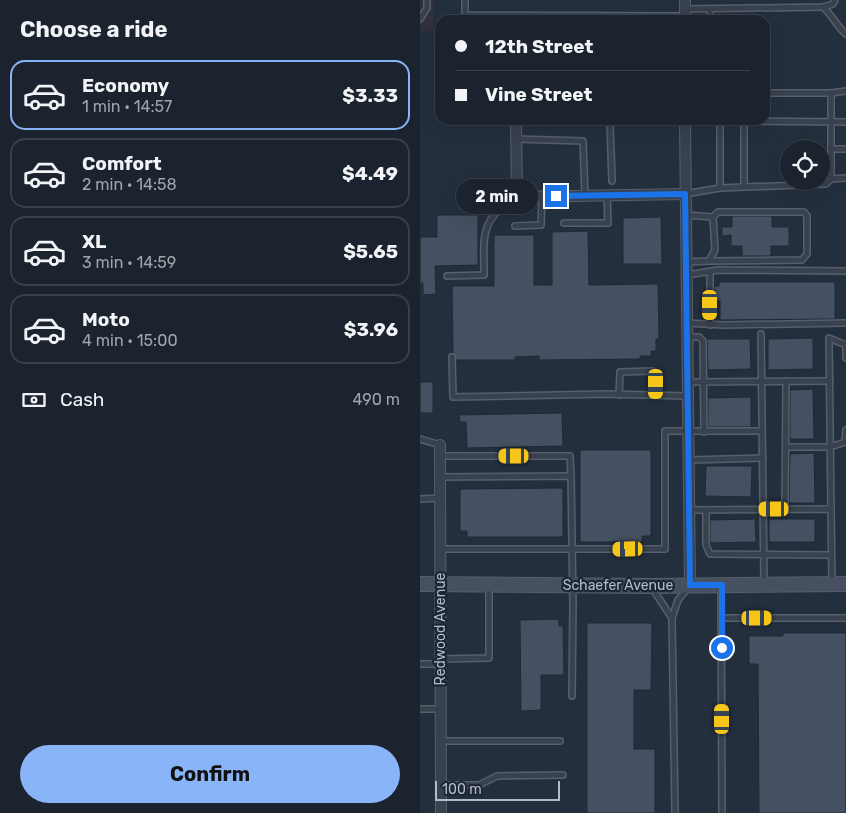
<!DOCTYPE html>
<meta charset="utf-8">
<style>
:root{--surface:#1b232e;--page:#282f3a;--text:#f1f3f6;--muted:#a0a4aa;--line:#39404a;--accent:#8ab4f8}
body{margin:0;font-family:Rubik,sans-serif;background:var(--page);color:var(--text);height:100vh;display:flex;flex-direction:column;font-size:19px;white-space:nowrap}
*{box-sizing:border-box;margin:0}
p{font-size:16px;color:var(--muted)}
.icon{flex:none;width:28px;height:28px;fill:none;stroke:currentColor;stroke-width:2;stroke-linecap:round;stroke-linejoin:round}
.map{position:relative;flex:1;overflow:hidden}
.drawer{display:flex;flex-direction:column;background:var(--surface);width:420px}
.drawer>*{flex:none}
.banner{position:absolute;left:15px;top:15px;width:335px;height:110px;border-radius:15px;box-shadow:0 5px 20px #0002,0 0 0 1px var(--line);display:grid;align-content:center;height:110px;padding:0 20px;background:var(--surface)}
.fabs{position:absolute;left:360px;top:140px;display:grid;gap:10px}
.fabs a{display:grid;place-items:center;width:50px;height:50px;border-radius:50%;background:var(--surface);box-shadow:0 5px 20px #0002,0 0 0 1px var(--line);font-size:25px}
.scale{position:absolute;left:15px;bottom:12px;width:125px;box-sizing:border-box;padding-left:5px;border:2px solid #b4bcc9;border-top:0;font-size:14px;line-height:18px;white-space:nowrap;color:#b4bcc9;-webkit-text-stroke:4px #1d2633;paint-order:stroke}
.end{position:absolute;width:22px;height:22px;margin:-11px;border:6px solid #1a73e8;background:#fff;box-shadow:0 0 0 2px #fff}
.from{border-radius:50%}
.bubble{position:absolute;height:35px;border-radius:18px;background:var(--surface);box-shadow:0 5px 20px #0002,0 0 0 1px var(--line);font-size:16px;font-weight:700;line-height:35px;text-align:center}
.car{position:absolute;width:15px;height:30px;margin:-15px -8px;border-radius:6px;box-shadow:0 0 4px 1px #0007;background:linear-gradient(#f5c518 24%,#345 0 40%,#f5c518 0 76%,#345 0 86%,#f5c518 0)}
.banner b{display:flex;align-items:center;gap:18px;height:48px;font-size:19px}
.banner b+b{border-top:1px solid var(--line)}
.banner i{width:12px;height:12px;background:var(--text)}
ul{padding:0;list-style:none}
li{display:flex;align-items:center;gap:15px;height:70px;margin:0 10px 8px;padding:0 10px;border:2px solid var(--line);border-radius:15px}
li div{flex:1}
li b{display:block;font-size:19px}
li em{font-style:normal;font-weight:700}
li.selected{border-color:var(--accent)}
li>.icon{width:45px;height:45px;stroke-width:1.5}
h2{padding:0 20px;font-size:22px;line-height:60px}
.pay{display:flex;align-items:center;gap:12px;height:55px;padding:0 20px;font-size:19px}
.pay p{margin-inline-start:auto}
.action{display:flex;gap:10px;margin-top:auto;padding:10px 20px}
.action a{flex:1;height:58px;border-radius:30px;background:var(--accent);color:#111;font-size:20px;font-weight:700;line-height:58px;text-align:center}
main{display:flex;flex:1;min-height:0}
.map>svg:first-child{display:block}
.medical{fill:#32303f}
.building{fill:#455162;stroke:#1f2835}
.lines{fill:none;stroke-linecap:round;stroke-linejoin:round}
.lane-casing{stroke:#565f6c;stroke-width:8}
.street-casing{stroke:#565f6c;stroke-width:12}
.secondary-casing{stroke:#565f6c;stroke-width:16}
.lane{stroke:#38414e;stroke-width:5}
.street{stroke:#38414e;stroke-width:10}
.secondary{stroke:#465061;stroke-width:14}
.route{stroke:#1a73e8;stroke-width:6}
.labels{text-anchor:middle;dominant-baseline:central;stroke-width:4.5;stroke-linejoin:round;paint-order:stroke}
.street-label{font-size:14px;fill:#b4bcc9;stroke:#1d2633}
</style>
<main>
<section class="drawer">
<h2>Choose a ride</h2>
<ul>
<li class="selected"><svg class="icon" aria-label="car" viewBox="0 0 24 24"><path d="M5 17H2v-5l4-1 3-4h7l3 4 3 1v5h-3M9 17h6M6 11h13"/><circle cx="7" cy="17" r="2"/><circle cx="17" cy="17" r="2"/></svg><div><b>Economy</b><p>1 min · 14:57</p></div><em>$3.33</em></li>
<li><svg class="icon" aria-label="car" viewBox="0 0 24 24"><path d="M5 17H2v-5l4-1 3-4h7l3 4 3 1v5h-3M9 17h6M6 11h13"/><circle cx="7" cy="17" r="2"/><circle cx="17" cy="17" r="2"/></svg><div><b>Comfort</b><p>2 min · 14:58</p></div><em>$4.49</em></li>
<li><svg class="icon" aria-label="car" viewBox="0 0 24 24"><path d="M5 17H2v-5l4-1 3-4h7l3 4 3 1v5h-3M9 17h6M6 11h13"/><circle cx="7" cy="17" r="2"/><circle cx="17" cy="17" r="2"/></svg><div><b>XL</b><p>3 min · 14:59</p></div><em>$5.65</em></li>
<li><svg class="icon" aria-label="car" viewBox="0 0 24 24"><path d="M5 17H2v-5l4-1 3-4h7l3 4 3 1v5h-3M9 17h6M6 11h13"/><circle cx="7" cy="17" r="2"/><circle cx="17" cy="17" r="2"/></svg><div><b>Moto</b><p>4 min · 15:00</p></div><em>$3.96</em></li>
</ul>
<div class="pay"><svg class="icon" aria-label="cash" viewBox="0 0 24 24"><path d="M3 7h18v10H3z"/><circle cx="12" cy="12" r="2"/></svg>Cash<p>490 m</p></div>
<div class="action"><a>Confirm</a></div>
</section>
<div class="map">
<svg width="426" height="813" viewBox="0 0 426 813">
<rect width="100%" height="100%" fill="#242f3e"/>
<rect class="medical" x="0" y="0" width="13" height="31"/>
<g class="building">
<path d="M17 215H58V265L15 266 16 294 3 295V283H0V237H17Z"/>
<path d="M312 216H352V227H369V246H351V256H322V246H311V235L302 236V227H312Z"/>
<path d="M241 217 242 264H203V218Z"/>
<path d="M168 231 169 285 238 284 239 339H236V351H231V356H220V359L119 360V356L95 357V360H36L33 353 32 286H74V235H114V285H132V232Z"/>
<path d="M299 282H415V319L300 320V301H294V286H299Z"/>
<path d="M393 338V369L348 370V339Z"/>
<path d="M287 339H330L331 369 288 370Z"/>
<rect x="0" y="382" width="13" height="31"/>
<path d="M393 389 394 439H370V390Z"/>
<path d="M331 397V427H288V398Z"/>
<path d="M142 413 143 446 47 448 46 422H40L39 415Z"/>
<path d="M160 450H231V536H222V542H160Z"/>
<path d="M394 453 395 503H369L370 454Z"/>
<path d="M286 466H332L331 497 285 496Z"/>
<path d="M143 488V537H47V531H40V489Z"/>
<path d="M335 519 336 542 290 543V520Z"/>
<rect x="349" y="519" width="46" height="23"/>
<path d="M139 619V626H143L144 675H121V710L101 711 100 620Z"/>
<path d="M167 623H232L231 690H214V749H235V813H167Z"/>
<path d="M363 633H426V813H339L338 664H329V636H363Z"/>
</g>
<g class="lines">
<defs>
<g id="lane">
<path d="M45 0V15L265 16"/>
<path d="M403 7C413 16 417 27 426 34"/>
<path d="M265 9 403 7 413 4 415 0"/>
<path d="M290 9V20"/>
<path d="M0 19 7 8V0"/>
<path d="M411 93 426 91"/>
<path d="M300 120V188L406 184 411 179V93H345"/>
<path d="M324 120V187"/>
<path d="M324 121 426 122"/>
<path d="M96 139 163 141 165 196"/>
<path d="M411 149H426"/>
<path d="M411 179 426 178"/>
<path d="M192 181 190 124 193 121 203 120"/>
<path d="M265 194 300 188"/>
<path d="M266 215 293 217 295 250 289 261 266 262"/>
<path d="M144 223H188L187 195"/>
<path d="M95 226 121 225 122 197"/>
<path d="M289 261 382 260 387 254V216L384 212H298L293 217"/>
<path d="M267 275 298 270 426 271"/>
<path d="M27 276 64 275C64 236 59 219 97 197"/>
<path d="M267 323 304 325 426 323"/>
<path d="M290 325V272"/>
<path d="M341 334 344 584"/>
<path d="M268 337H279L283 341 284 432"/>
<path d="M32 357 33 397 186 394 268 396"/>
<path d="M268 382 410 381"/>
<path d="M199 395 200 372 233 371 236 373V395"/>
<path d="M0 439 20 445"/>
<path d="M366 447H410L425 442 426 430"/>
<path d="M20 456H150L151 476"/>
<path d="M269 460 343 458"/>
<path d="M20 477 151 476 153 604 152 696"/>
<path d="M0 499 20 498"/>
<path d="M365 509 366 381"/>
<path d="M411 509 409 338 426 345V358"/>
<path d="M269 510 411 509 412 584"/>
<path d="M286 510V545L290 554 411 555"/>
<path d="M19 549H245V431H342"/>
<path d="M301 585 302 813"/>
<path d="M232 588 252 618"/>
<path d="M301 618H426"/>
<path d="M20 659 69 658V586"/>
<path d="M0 664H20"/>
<path d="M0 709H20"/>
<path d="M21 741H140"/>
<path d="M21 785H59L77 776 143 775"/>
<path d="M255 813 252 618 258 600 268 588"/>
</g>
<g id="street">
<path d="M265 0V20"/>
<path d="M96 120 97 197 265 194"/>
<path d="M265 120 270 585"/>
<path d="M20 445 21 813"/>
</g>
<path id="secondary" d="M0 584 230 586 426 584"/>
</defs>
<use href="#lane" class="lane-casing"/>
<use href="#street" class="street-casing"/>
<use href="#secondary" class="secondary-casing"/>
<use href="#lane" class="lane"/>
<use href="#street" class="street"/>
<use href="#secondary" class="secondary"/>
</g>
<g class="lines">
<path class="route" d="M136 196 265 194 270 585H302V648"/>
</g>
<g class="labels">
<g class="street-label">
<text x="198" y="585">Schaefer Avenue</text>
<text transform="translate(20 629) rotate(-90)">Redwood Avenue</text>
</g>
</g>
</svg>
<div class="fabs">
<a><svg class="icon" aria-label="locate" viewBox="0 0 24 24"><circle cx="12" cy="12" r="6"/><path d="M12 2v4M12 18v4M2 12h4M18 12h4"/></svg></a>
</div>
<div class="scale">100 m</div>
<i class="end from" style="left:302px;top:648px"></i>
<i class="end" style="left:136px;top:196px"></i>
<div class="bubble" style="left:36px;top:179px;width:82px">2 min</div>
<i class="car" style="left:290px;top:305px;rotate:180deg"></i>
<i class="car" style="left:236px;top:384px;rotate:180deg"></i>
<i class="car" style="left:94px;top:456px;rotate:270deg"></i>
<i class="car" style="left:354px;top:509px;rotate:270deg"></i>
<i class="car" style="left:208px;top:549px;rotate:269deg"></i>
<i class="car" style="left:337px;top:618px;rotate:90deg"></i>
<i class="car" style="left:302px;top:719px;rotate:0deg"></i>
<div class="banner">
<b><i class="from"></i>12th Street</b>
<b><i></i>Vine Street</b>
</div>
</div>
</main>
